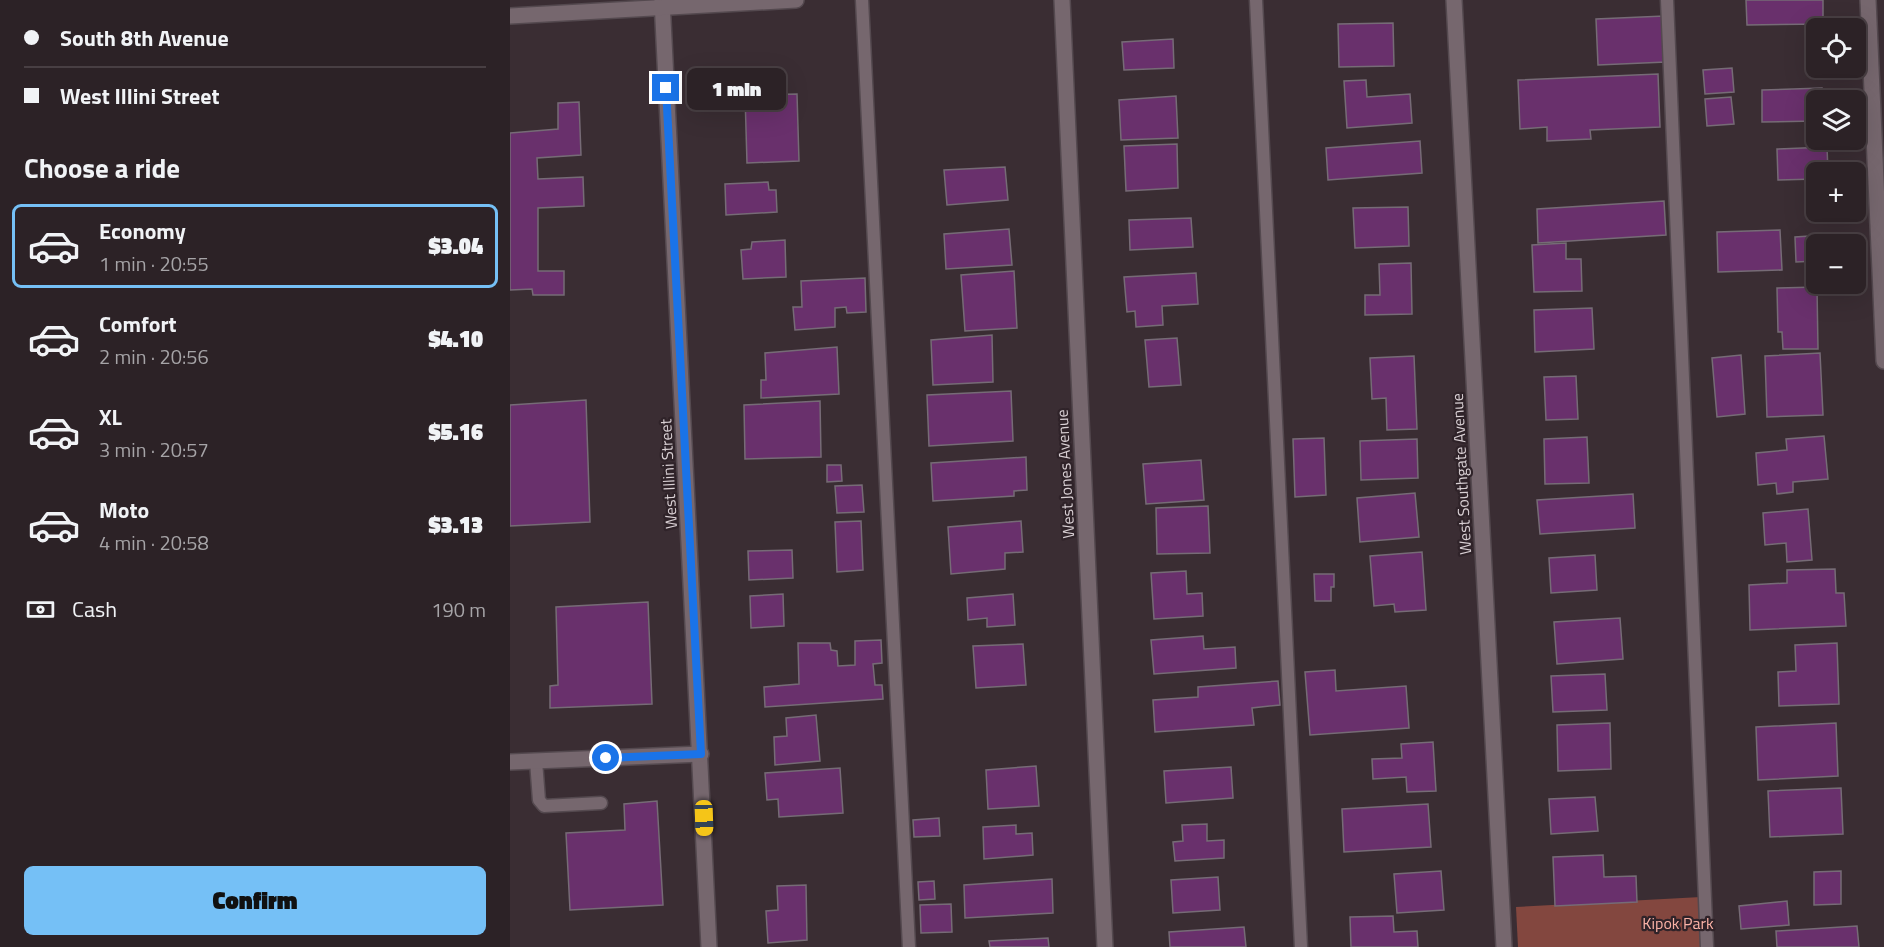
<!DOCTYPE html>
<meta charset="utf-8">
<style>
:root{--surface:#2c2226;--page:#382f32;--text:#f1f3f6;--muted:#a6a4a7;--line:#483f43;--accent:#75c0f6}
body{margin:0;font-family:"Titillium Web",sans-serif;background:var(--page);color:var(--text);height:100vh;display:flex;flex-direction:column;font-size:22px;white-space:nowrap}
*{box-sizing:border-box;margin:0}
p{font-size:20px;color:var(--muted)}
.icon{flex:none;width:33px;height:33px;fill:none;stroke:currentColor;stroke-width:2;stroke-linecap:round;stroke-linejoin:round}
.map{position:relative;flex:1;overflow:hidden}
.side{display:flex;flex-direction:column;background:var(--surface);width:510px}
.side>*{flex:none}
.guide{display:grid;align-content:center;height:132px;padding:0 24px;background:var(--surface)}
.buttons{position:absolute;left:1296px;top:18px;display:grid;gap:12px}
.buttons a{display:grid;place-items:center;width:60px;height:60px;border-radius:9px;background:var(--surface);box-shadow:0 6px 24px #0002,0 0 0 2px var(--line);font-size:30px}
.end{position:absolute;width:27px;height:27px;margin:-14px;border:8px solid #1a73e8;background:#fff;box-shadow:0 0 0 3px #fff}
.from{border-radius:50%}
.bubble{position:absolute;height:42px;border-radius:9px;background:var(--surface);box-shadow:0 6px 24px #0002,0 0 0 2px var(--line);font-size:20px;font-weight:800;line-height:42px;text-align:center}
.car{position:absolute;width:18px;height:36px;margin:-18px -9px;border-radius:8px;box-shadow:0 0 4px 2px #0007;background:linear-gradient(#f5c518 24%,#345 0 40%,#f5c518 0 76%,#345 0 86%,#f5c518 0)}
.guide b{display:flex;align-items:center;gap:21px;height:57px;font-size:22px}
.guide b+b{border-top:2px solid var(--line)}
.guide i{width:15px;height:15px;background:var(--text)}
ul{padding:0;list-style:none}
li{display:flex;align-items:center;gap:18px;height:84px;margin:0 12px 9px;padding:0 12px;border:3px solid transparent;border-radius:9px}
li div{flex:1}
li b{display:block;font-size:22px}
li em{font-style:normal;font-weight:800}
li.selected{border-color:var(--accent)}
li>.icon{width:54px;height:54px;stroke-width:1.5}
h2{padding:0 24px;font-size:27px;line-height:72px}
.pay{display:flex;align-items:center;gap:15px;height:66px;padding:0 24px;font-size:22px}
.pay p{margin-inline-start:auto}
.action{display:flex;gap:12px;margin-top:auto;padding:12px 24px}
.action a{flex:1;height:69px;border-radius:9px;background:var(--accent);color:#111;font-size:24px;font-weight:800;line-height:69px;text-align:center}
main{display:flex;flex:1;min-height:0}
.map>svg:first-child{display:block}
.green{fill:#83473f}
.building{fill:#69306c;stroke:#766b76;stroke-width:1.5}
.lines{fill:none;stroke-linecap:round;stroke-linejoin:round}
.service-casing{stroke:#54494f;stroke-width:15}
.minor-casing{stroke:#54494f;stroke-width:18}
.secondary-casing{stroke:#54494f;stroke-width:18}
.service{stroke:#76676e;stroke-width:12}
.minor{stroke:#76676e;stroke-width:15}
.secondary{stroke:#76676e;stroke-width:15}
.route{stroke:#1a73e8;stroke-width:8}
.labels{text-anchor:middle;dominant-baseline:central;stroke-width:4.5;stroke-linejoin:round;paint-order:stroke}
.street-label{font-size:16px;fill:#d9d0d4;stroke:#2f2329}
.park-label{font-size:16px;fill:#fbb2a6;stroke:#2f2329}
</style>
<main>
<section class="side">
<div class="guide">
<b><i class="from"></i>South 8th Avenue</b>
<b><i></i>West Illini Street</b>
</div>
<h2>Choose a ride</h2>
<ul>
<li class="selected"><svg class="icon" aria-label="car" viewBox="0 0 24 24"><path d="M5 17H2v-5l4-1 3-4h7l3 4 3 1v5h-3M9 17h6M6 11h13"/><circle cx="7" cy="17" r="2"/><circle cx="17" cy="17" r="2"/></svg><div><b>Economy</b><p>1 min · 20:55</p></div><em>$3.04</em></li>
<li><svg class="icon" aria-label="car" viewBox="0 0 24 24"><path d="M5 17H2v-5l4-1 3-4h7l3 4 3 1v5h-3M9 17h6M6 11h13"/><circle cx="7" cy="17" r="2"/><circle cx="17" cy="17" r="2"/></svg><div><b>Comfort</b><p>2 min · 20:56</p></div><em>$4.10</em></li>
<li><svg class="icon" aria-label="car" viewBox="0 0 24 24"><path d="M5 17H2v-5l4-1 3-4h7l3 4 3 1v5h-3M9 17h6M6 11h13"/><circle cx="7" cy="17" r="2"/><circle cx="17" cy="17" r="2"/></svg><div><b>XL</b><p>3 min · 20:57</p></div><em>$5.16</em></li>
<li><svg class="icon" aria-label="car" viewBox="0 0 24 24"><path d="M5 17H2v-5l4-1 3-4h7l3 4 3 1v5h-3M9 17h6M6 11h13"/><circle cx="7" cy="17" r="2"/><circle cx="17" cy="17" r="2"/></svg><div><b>Moto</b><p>4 min · 20:58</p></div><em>$3.13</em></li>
</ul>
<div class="pay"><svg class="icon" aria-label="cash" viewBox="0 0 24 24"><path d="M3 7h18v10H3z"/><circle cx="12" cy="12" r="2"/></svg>Cash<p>190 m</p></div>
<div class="action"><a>Confirm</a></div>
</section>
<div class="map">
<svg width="1374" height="947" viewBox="0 0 1374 947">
<rect width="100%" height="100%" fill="#3a2d33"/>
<path class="green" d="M1191 897 1193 947H1008L1006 907Z"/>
<g class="building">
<path d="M1236 0H1313V24L1237 25Z"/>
<path d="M1154 16 1156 62 1088 65 1086 19Z"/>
<path d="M883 23 884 66 829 67 828 24Z"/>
<path d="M663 39 664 68 614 70 612 42Z"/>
<path d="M1222 68 1224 92 1195 94 1193 70Z"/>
<path d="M1148 74 1150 127 1080 130 1081 139 1037 141V127L1010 129 1008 80Z"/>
<path d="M856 80 857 97 900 94 902 123 837 128 834 81Z"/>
<path d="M1312 88V100H1306V121L1252 122V90Z"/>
<path d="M287 94 289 161 237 163 235 95Z"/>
<path d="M666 96 668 138 611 140 609 100Z"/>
<path d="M1221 97 1224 124 1197 126 1195 99Z"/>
<path d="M69 102 71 155 27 158 28 179 73 177 74 206 28 208V271H54V295H23L22 289 0 290V133L48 129V103Z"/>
<path d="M910 141 912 173 818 180 816 148Z"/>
<path d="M667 144 668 188 616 191 614 146Z"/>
<path d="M1317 147 1318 172H1306V179L1268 180 1267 149Z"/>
<path d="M495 167 498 200 437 205 434 170Z"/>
<path d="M258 182 259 190H266L267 212 216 215 215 184Z"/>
<path d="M1154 201 1156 235 1028 243 1027 209Z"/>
<path d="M898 207 899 246 845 248 843 208Z"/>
<path d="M681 218 683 247 620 250 619 220Z"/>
<path d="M499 229 502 265 436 269 434 234Z"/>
<path d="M1270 230 1272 270 1208 272 1207 232Z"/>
<path d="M1315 235 1316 244H1306V261L1286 262 1285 237Z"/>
<path d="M275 240 276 277 233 279 231 250 241 249 242 242Z"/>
<path d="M1056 243V259H1071L1072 291 1024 292 1022 245Z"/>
<path d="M901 263 902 314 855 315V295H870L869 264Z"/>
<path d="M504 271 507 328 455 331 451 275Z"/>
<path d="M686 273 688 304 652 306 653 325 626 327 625 311 617 312 614 277Z"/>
<path d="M355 278 356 312 337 313 336 307 325 308V327L285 330 283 307H292L291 281Z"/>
<path d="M1307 287 1308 349H1273L1272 332H1268L1267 288Z"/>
<path d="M1082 308 1084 349 1025 352 1024 310Z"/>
<path d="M482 335 483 382 423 385 421 340Z"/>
<path d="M667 338 671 385 639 387 635 340Z"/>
<path d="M327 347 329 394 251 398V380H256L255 353Z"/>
<path d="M1310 353 1313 415 1257 417 1255 356Z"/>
<path d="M1231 355 1235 414 1207 417 1202 358Z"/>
<path d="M904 356 907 429 877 430 876 398 862 399 860 358Z"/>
<path d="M1066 376 1068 419 1036 420 1034 377Z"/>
<path d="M501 391 503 441 419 446 417 395Z"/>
<path d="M76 400 80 522 0 526V405Z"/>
<path d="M310 401 311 457 235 459 234 405Z"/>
<path d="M1314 436 1318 479 1283 482V492L1267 494 1266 483 1248 485 1246 453 1277 450 1276 439Z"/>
<path d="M1077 437 1079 483 1035 484 1034 439Z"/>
<path d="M814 438 816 495 785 497 783 439Z"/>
<path d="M907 439 908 478 851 480 850 441Z"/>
<path d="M516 457 517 490 504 491V496L423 501 421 463Z"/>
<path d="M691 460 694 500 636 504 633 464Z"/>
<path d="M317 465H331L332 481 317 482Z"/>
<path d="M352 485 354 512 327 513 325 486Z"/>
<path d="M905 493 909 537 850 542 847 498Z"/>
<path d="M1123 494 1125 528 1030 534 1027 500Z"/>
<path d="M698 506 700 553 647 554 646 508Z"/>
<path d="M1298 509 1302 560 1277 562 1276 543 1255 545 1253 513Z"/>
<path d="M351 521 353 570 327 572 325 522Z"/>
<path d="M511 521 513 552 495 553V569L441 574 438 527Z"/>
<path d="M282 550 283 578 239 580 238 551Z"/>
<path d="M912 552 916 610 885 612 884 604 864 606 860 556Z"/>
<path d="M1085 555 1087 590 1041 593 1039 558Z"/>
<path d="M1325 569 1326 593H1334L1336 626 1240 630 1239 585 1277 583V570Z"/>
<path d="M676 571 677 594 692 593 693 616 644 619 641 573Z"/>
<path d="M804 574H824V587H821V601H805Z"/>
<path d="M273 594 274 626 241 628 240 596Z"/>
<path d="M503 594 505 625 477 627V618L458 620 457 598Z"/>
<path d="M138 602 142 704 40 708V686L48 685 46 607Z"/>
<path d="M1110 618 1113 659 1047 664 1044 622Z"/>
<path d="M693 636 694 649 725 647 726 668 644 674 641 640Z"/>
<path d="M371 640 372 663 363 664 365 685H372L373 699 255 707 254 687 289 684 288 643H320L321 650 327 651 328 666 345 665V641Z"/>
<path d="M1327 643 1329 704 1269 706 1268 672 1286 671 1285 645Z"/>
<path d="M513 644 516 685 466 688 463 646Z"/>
<path d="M825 670 826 691 896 686 899 728 800 735 795 672Z"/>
<path d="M1095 674 1097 710 1043 712 1041 676Z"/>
<path d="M768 681 770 705 742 708 744 725 645 732 643 700 688 697V687Z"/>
<path d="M306 715 310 761 265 765 264 737 277 736 276 718Z"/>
<path d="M1100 723 1101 769 1048 771 1047 725Z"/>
<path d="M1326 723 1328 776 1248 780 1246 727Z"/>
<path d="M923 742 926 791 897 792 896 777 863 779 862 759 892 758 891 744Z"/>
<path d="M526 766 529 806 478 809 476 770Z"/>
<path d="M721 767 723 798 656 803 654 771Z"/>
<path d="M330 768 333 813 269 817 268 799 257 800 255 773Z"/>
<path d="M1331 788 1333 834 1260 837 1258 791Z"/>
<path d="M1085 797 1088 831 1041 834 1039 799Z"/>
<path d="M147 801 153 905 60 910 56 833 115 830 114 804Z"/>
<path d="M918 804 921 847 834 852 832 809Z"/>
<path d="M429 818 430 836 404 837 403 820Z"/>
<path d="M697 824V841L714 840V858L665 861 663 842 673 841 672 825Z"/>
<path d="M506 825V834L522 833 523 855 474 859 473 827Z"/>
<path d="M1093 855 1094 877 1126 876 1127 902 1045 906 1043 857Z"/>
<path d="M931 871 934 910 887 913 884 874Z"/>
<path d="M1331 871V904L1304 905V872Z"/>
<path d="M708 877 710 910 663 913 661 880Z"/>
<path d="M542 879 543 913 455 918 454 885Z"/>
<path d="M424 881 425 899 409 900 408 882Z"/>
<path d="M296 885 297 940 258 943 256 911 268 910 267 886Z"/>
<path d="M1277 901 1279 925 1231 929 1229 906Z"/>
<path d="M441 904 442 932 411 933 410 905Z"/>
<path d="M883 916 884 932 907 931 908 947H841L840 917Z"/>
<path d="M1347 926 1349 947H1267L1266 931Z"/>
<path d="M734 927 736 947H660L659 932Z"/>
<path d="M538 938 539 947H480L479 941Z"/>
</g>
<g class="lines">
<defs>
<g id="service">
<path d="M352 0 399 947"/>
<path d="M746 0 791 947"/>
<path d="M1157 0 1197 947"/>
<path d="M26 761 29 800 34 806 91 803"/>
</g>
<g id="minor">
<path d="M152 0 199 947"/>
<path d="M552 0 595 947"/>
<path d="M944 0 994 947"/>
<path d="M1358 0 1374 361"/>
<path d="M0 762 191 754"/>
</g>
<path id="secondary" d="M0 16 286 0"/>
</defs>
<use href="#service" class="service-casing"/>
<use href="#minor" class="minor-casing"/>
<use href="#secondary" class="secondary-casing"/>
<use href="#service" class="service"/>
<use href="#minor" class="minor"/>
<use href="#secondary" class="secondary"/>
</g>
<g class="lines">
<path class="route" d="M96 758 191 754 156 88"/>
</g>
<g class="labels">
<g class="street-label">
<text transform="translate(158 474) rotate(-93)">West Illini Street</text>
<text transform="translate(555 474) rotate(-93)">West Jones Avenue</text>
<text transform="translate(951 474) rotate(-93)">West Southgate Avenue</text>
</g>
<g class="park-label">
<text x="1168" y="923">Kipok Park</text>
</g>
</g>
</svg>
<div class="buttons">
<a><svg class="icon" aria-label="locate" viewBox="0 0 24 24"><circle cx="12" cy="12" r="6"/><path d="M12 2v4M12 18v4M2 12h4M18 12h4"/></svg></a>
<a><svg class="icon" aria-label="layers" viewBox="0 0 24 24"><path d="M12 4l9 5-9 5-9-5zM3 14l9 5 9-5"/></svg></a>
<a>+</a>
<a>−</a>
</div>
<i class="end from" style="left:96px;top:758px"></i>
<i class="end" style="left:156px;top:88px"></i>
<div class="bubble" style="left:177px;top:68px;width:99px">1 min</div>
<i class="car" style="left:194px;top:818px;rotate:178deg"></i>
</div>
</main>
